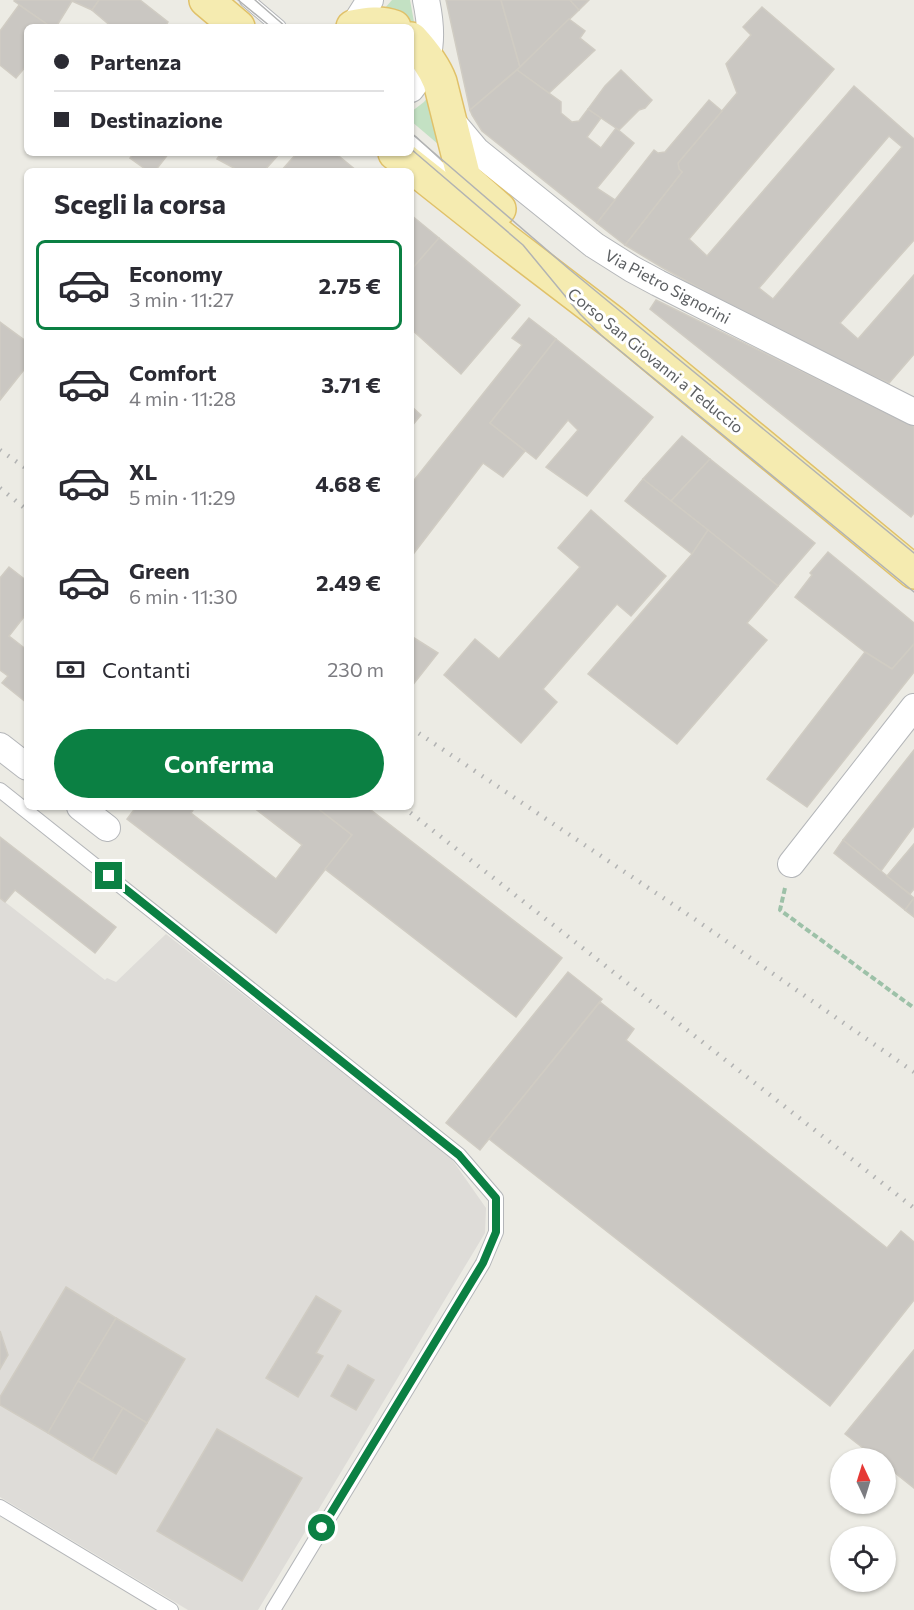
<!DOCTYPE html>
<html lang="it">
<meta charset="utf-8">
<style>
:root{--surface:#fff;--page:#f7f7f7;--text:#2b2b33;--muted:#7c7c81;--line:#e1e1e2;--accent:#0b8043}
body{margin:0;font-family:Commissioner,sans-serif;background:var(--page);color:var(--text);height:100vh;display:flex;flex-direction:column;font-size:22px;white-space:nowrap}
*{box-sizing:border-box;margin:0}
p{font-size:20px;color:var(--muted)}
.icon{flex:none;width:33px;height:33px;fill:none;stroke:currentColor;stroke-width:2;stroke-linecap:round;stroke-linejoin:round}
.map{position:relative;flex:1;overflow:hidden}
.details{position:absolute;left:24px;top:168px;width:390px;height:642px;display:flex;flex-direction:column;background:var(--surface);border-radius:9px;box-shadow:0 2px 4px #0004}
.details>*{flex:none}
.banner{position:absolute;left:24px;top:24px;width:390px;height:132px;border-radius:9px;box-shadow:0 2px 4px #0004;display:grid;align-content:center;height:132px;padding:0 30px;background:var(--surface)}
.needle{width:39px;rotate:356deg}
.controls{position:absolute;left:830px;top:1448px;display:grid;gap:12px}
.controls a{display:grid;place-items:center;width:66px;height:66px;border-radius:50%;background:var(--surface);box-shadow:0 2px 4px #0004;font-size:30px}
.end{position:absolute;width:27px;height:27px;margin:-14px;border:8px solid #0b8043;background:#fff;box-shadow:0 0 0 3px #fff}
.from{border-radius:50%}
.banner b{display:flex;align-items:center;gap:21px;height:57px;font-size:22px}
.banner b+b{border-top:2px solid var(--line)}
.banner i{width:15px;height:15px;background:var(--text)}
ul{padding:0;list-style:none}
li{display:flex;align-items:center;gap:18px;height:90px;margin:0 12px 9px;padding:0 18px;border:3px solid transparent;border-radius:9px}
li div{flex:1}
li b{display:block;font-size:22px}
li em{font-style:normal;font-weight:700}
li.active{border-color:var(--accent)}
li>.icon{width:54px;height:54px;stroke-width:1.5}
h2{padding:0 30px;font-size:27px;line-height:72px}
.pay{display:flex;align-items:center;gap:15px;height:66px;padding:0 30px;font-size:22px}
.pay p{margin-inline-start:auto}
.action{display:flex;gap:12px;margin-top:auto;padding:12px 30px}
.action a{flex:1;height:69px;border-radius:36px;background:var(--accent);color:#fff;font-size:24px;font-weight:700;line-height:69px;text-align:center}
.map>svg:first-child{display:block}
.industrial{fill:#dedcd8}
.green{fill:#c3e1c3}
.building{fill:#cac7c2;stroke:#d0ccc3;stroke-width:1.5;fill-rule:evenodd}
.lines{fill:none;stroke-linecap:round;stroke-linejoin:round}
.lane-casing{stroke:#b4b6b9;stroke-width:16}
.street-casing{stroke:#b4b6b9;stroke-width:28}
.primary-casing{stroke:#e0c169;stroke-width:36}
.path{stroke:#9dc1a8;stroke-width:4;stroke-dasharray:6 3;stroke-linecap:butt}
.lane{stroke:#fff;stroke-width:14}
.street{stroke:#fff;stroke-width:26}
.primary{stroke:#f5ebb0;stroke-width:33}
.tram{stroke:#b2b3b3;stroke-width:1.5}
.rail{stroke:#b2b3b3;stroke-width:4.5;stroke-dasharray:1.5 8;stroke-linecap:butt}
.route{stroke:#0b8043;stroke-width:8}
.labels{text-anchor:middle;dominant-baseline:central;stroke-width:6;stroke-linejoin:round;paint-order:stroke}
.street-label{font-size:16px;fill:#5c5f62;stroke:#fff}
</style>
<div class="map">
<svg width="914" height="1610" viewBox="0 0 914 1610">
<rect width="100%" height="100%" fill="#ecebe4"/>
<path class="industrial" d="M0 898 105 980 107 978 116 982 166 934 451 1158 486 1208 485 1233 258 1610H188L0 1497Z"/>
<g class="green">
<path d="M392 0H410L414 22H410L401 15 385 10V8Z"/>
<path d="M431 93 441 143 438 144 411 121V112L424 102Z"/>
</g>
<g class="building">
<path d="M15 0H99L92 10 72 1 56 27H51L14 1Z"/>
<path d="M99 0H140L168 22 165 27H112L92 10Z"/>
<path d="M446 0H501L520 67 470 110Z"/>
<path d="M501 0H570L579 10 520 67Z"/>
<path d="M570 0H589L579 10Z"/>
<path d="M19 5 51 27H27V65L16 78 0 65V31Z"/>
<path d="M762 7 834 69 689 239 707 256 854 86 914 139V240L840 323 858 339 914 275V354L889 383 813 351 663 268 625 245 682 172 679 169 678 163 737 93 726 64 751 35 743 27ZM889 136 902 147 773 299 759 288Z"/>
<path d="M569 19 585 31 580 38 595 50 549 93 517 70Z"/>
<path d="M517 70 561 102V113L572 122 579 121 588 109 601 118 587 137 601 148 616 128 634 143 597 188 615 200 597 223 482 131 472 115 470 110Z"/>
<path d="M621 70 652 100 645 108 639 110 619 130 588 109 605 86Z"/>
<path d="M709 100 722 111 678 163 679 169 682 172 625 245 597 223 654 150 658 153 665 152Z"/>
<path d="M134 153H169L155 171H148L130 158Z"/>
<path d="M221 153H280L264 171H231L234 168 217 159Z"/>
<path d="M297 153H335L357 171H281Z"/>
<path d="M411 215 439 238 411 270Z"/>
<path d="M439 238 520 305 461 374 411 329V270Z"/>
<path d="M656 300 914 426V513L911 517 650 309Z"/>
<path d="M529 318 556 339 490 423 525 451 503 477 483 463 411 557V484L522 345 512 338Z"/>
<path d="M0 322 27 342V366L0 400Z"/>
<path d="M556 339 653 417 587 496 546 467 578 430 568 420 536 459 490 423Z"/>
<path d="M411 406 421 415 411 427Z"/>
<path d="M682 436 710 459 671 501 643 479Z"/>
<path d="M710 459 815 543 778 586 671 501Z"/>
<path d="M643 479 708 530 692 554 625 501Z"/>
<path d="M591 510 666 576 631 616 617 604 543 689 557 702 521 743 444 675 475 639 499 659 580 567 558 548Z"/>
<path d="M708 530 778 586 747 623 767 640 677 744 588 674 692 554Z"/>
<path d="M828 552 914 623V644L892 669 865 652 795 597 812 575 810 573Z"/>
<path d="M9 567 27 581V613L9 636 27 650V703L2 683 8 676 0 670V578Z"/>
<path d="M411 636 438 653 411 687Z"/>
<path d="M914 644V672L807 807 767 779 865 652 892 669Z"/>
<path d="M914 750V826L881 871 843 840Z"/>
<path d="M136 807H195L191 813 276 879 302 845 253 807H316L352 835 276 933 127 819Z"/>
<path d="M316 807H367L562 958 516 1017 325 869 352 835Z"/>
<path d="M0 837 116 927 95 953 15 890 5 902 0 898Z"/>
<path d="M843 840 914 898 905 910 834 853Z"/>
<path d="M914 844V889L910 894 887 876Z"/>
<path d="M914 898V917L905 910Z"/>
<path d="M568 972 602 999 480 1150 446 1123Z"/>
<path d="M600 1002 634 1029 626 1040 887 1248 901 1231 914 1242V1300L830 1406 489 1139Z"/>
<path d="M66 1287 116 1318 48 1433 0 1405V1397Z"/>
<path d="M316 1296 341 1311 316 1353 323 1356 298 1397 266 1378Z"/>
<path d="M116 1318 185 1359 147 1423 78 1381Z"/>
<path d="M0 1331 8 1355 0 1369Z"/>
<path d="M914 1350V1488L885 1465V1458H876L845 1434Z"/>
<path d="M348 1365 374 1380 356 1410 331 1396Z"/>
<path d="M78 1381 123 1408 92 1460 48 1433Z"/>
<path d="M123 1408 147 1423 116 1474 92 1460Z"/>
<path d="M217 1429 302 1478 242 1581 157 1531Z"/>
</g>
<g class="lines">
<defs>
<g id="lane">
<path d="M247 0 279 27"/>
<path d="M411 142 447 176"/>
<path d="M0 790 459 1155 496 1198V1232L483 1263 273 1610"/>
<path d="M0 1507 171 1610"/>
</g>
<g id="street">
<path d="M353 27 370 0"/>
<path d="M411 89C433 61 433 33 426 0"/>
<path d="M451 120 477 151 594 245 632 269 658 283 914 412"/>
<path d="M0 746 27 767"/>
<path d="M80 807 107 828"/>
<path d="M791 864 914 707"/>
</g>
<g id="primary">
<path d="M206 0 238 27"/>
<path d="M353 27C367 24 381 22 394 27"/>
<path d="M411 39C423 52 434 66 440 82L464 178 499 209"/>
<path d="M395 153 506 241 612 322 914 572"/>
</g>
</defs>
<use href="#lane" class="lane-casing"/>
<use href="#street" class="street-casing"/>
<use href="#primary" class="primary-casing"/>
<path class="path" d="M785 888 780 910 914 1008"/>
<use href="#lane" class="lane"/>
<use href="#street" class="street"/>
<use href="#primary" class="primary"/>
<g class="tram">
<path d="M238 0 271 27"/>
<path d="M255 0 286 27"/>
<path d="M411 133 569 269 914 553"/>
<path d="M411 149 523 245 580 314 601 335 914 592"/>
</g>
<g class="rail">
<path d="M0 450 27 469"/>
<path d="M0 488 27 510"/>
<path d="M411 728 696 920 914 1072"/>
<path d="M403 807 914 1208"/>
</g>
</g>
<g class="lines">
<path class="route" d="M109 876 459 1155 496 1198V1232L483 1263 322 1528"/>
</g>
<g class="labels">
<g class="street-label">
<text transform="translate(668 286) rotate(28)">Via Pietro Signorini</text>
<text transform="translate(656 360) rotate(39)">Corso San Giovanni a Teduccio</text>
</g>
</g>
</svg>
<div class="controls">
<a><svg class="needle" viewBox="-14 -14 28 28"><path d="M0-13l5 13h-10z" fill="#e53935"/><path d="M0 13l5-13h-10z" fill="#7c7c81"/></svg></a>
<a><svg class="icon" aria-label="locate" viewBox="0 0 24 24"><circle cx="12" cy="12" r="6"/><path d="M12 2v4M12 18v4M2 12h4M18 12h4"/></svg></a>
</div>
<i class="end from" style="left:322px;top:1528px"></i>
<i class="end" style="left:109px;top:876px"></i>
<div class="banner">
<b><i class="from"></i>Partenza</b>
<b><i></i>Destinazione</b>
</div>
<section class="details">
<h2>Scegli la corsa</h2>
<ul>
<li class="active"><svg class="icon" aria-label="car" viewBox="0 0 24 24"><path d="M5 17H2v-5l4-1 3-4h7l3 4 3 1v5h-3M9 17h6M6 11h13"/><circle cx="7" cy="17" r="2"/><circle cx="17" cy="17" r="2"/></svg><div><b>Economy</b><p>3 min · 11:27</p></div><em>2.75 €</em></li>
<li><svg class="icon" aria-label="car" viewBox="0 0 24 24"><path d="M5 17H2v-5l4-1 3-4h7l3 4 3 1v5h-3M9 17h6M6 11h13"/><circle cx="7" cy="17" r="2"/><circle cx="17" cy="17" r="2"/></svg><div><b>Comfort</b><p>4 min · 11:28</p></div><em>3.71 €</em></li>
<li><svg class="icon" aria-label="car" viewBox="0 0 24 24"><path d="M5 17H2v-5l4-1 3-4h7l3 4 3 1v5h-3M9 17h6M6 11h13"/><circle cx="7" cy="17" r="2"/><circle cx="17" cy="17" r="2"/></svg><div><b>XL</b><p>5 min · 11:29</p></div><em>4.68 €</em></li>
<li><svg class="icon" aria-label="car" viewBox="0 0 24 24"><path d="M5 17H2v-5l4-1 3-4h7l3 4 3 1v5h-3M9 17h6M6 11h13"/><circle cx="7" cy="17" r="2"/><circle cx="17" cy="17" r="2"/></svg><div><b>Green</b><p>6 min · 11:30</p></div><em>2.49 €</em></li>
</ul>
<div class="pay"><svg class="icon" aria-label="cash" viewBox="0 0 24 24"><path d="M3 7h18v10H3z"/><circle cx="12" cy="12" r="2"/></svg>Contanti<p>230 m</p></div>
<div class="action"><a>Conferma</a></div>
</section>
</div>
